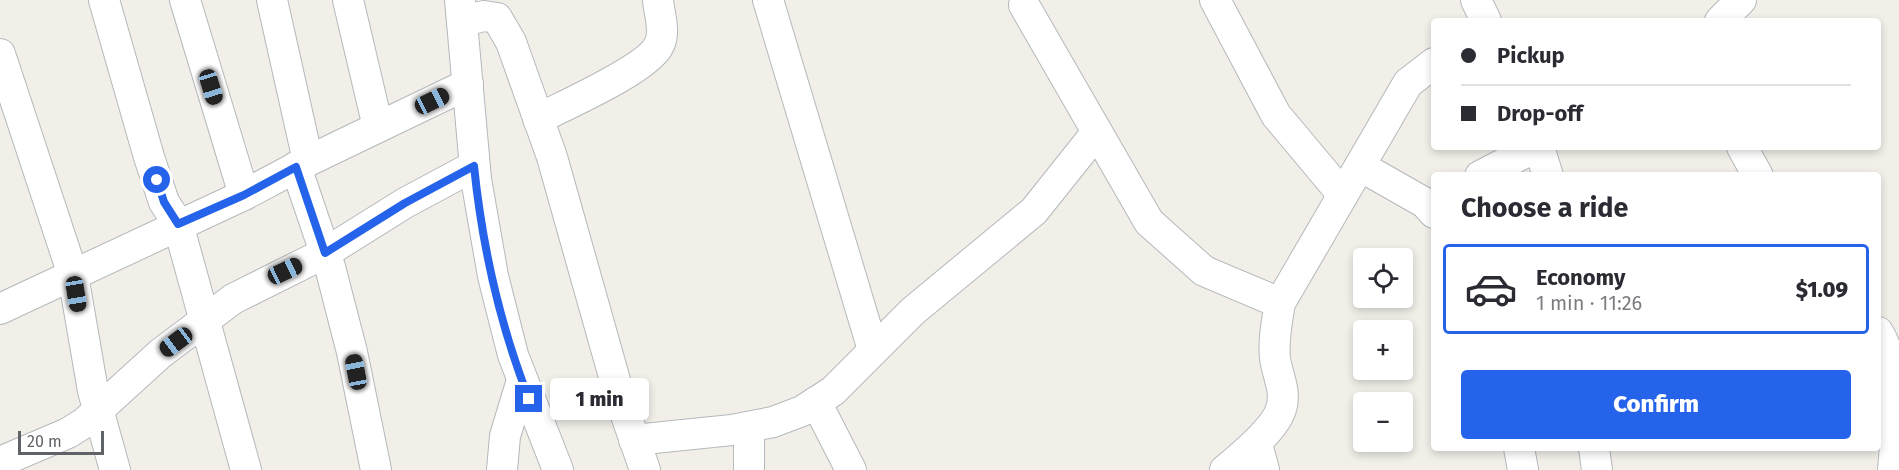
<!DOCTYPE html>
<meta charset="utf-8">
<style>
:root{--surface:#fff;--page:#f2f2f3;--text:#2b2b33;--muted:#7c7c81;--line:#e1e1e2;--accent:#2563eb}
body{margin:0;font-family:"Fira Sans",sans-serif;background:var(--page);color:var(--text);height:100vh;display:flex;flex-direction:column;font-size:22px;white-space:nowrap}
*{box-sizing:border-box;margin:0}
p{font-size:20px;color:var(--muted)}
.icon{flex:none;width:33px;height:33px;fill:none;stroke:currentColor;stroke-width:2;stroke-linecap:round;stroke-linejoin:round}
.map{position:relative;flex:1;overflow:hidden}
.panel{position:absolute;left:1431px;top:172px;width:450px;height:279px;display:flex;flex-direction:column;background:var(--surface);border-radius:6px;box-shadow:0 3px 9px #0003}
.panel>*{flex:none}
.hud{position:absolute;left:1431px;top:18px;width:450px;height:132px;border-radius:6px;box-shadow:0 3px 9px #0003;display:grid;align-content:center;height:132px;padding:0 30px;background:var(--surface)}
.fabs{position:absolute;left:1353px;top:248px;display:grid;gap:12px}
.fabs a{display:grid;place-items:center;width:60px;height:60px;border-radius:6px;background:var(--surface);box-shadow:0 3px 9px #0003;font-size:30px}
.scale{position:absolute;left:18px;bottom:15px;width:86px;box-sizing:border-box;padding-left:6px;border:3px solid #5f6368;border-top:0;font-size:16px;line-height:21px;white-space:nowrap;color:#5f6368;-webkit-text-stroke:4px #fff;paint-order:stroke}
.end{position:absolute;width:27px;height:27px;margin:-14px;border:8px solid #2563eb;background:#fff;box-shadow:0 0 0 3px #fff}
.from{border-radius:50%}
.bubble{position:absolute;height:42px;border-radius:6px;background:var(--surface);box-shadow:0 3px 9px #0003;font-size:20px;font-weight:800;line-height:42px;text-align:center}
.car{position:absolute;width:18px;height:36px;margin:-18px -9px;border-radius:8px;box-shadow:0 0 4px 2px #0007;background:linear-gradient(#222 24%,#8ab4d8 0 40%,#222 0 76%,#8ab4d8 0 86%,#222 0)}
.hud b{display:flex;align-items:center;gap:21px;height:57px;font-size:22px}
.hud b+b{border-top:2px solid var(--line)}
.hud i{width:15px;height:15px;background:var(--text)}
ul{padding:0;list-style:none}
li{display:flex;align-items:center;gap:18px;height:90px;margin:0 12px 9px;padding:0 18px;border:3px solid transparent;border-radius:6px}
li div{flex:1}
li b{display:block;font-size:22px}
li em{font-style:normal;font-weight:800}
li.on{border-color:var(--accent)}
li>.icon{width:54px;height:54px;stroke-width:1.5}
h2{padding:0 30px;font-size:27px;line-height:72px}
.cta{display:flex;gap:12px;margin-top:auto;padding:12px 30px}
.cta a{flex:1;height:69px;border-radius:6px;background:var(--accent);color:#fff;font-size:24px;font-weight:800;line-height:69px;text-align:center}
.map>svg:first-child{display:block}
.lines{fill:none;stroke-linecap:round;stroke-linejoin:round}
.minor-casing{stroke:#b5b8bc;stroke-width:32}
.minor{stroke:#fff;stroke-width:30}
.route{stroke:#2563eb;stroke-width:8}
</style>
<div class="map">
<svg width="1899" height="470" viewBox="0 0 1899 470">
<rect width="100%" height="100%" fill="#f1efe8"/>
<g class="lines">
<defs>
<g id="minor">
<path d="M104 0 149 157 164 202 178 224 246 470"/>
<path d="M185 0 244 195"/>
<path d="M272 0 308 161"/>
<path d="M348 0 378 127"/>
<path d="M460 0 476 179 493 276 513 355 558 470"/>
<path d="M768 0 873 350"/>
<path d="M1215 0 1276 115 1343 195"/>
<path d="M1476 0 1486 21"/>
<path d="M1024 5 1149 222 1204 271 1280 303"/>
<path d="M462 21 484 16 497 18 511 42 552 157 620 398 645 470"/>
<path d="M1720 21 1741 0"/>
<path d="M0 54 73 275 93 391 115 470"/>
<path d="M538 119C565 105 648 69 659 45 666 32 659 13 658 0"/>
<path d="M1539 147 1548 176"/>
<path d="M1742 147 1758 176"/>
<path d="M1360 166 1425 203 1434 213"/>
<path d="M296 167 330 267 352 352 376 470"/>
<path d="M1480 176 1536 147"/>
<path d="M0 309 244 195 308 161 468 84"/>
<path d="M1878 332C1899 365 1897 430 1893 470"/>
<path d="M816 402 851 470"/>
<path d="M749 427V470"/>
<path d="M634 440 732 430 773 422 802 411 833 391 913 311 1034 211 1097 132"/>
<path d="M1257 444 1264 470"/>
<path d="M1519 448 1523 470"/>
<path d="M1594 448 1597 470"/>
<path d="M0 462 68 433 84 423 161 353 233 299 325 253 405 203 474 166"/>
<path d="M502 470 505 436 522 380"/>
<path d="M1225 470C1242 456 1275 429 1281 409 1287 391 1277 375 1275 358 1273 340 1277 321 1280 303L1408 83 1434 63"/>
</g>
</defs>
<use href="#minor" class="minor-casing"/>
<use href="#minor" class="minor"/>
</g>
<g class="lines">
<path class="route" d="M157 180 164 202 178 224 244 195 296 167 325 253 405 203 474 166C482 244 500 325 529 399"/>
</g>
</svg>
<div class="fabs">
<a><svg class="icon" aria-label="locate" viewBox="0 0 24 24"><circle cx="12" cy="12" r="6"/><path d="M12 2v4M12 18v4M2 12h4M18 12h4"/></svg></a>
<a>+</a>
<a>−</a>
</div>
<div class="scale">20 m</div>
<i class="end from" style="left:157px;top:180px"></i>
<i class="end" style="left:529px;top:399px"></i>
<div class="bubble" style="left:550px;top:378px;width:99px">1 min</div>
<i class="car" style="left:211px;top:87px;rotate:163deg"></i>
<i class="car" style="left:432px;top:101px;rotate:64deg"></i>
<i class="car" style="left:285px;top:271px;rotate:65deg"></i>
<i class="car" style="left:76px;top:294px;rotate:171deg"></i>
<i class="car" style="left:176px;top:342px;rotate:233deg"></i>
<i class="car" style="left:356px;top:372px;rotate:349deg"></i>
<div class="hud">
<b><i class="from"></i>Pickup</b>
<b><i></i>Drop-off</b>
</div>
<section class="panel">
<h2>Choose a ride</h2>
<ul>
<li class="on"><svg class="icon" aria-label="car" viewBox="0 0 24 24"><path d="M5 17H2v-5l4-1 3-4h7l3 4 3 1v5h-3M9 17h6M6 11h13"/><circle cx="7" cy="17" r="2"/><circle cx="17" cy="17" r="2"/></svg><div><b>Economy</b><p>1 min · 11:26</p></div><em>$1.09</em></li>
</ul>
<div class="cta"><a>Confirm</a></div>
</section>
</div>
